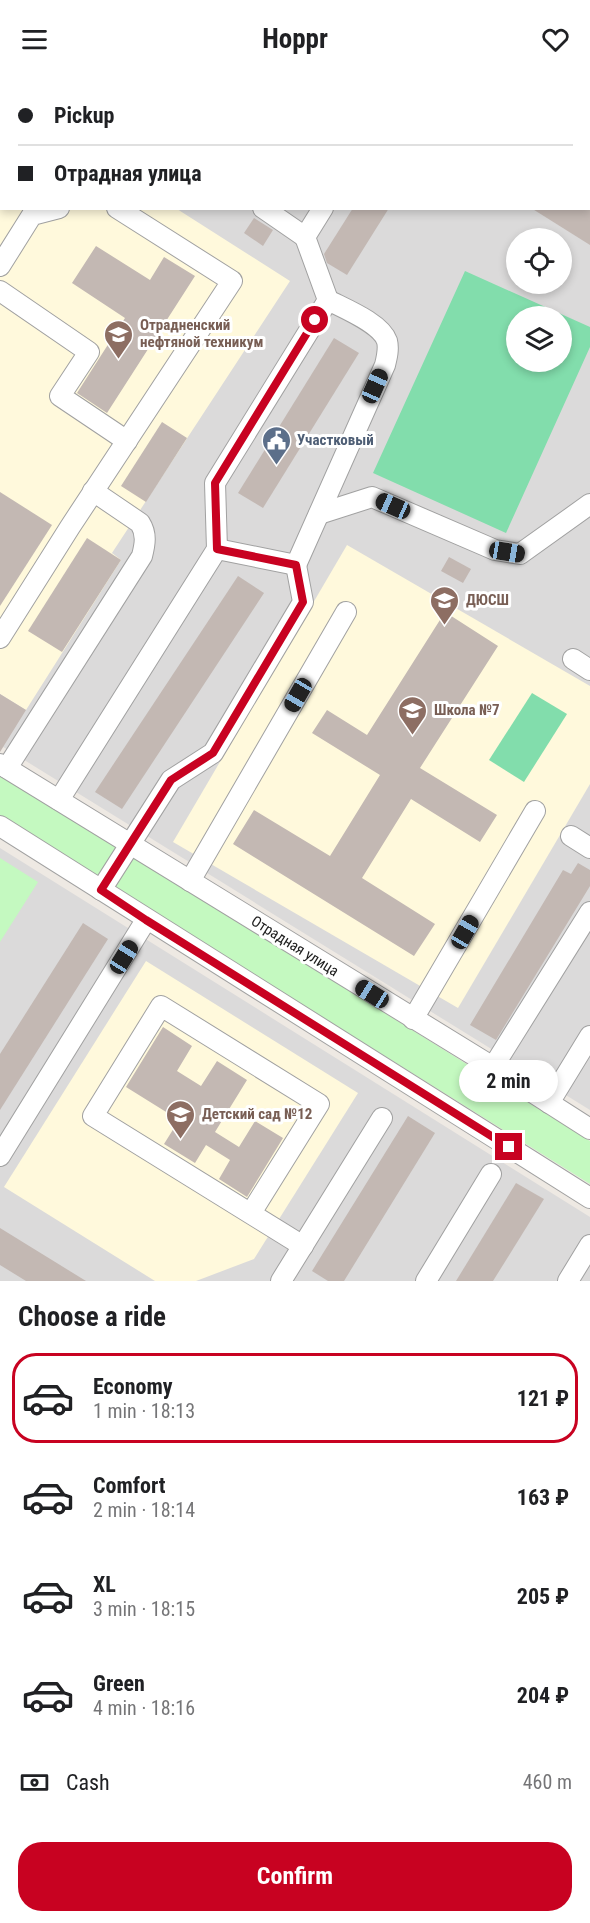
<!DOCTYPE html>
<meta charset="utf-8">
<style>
:root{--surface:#fff;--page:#f2f2f2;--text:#202124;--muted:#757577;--line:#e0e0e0;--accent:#c80221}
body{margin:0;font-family:"Roboto Condensed",sans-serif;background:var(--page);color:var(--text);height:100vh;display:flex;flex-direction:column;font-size:22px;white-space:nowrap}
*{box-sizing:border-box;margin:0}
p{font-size:20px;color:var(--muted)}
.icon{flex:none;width:33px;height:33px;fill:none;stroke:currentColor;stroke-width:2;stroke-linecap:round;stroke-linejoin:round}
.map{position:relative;height:1203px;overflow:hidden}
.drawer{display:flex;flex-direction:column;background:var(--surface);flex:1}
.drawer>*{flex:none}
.hud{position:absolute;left:0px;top:0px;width:591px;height:132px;box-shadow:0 3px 9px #0003;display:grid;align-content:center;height:132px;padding:0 18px;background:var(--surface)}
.tools{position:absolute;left:506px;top:150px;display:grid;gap:12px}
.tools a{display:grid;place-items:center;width:66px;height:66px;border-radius:50%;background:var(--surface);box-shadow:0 3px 9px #0003;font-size:30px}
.end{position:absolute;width:27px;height:27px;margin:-14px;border:8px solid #c80221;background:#fff;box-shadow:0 0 0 3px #fff}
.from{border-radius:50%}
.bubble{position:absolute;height:42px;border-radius:21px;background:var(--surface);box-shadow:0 3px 9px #0003;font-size:20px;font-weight:700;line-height:42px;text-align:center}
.car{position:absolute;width:18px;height:36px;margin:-18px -9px;border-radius:8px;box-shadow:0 0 4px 2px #0007;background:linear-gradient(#222 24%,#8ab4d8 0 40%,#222 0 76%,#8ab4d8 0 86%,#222 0)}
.hud b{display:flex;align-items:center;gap:21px;height:57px;font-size:22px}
.hud b+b{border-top:2px solid var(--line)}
.hud i{width:15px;height:15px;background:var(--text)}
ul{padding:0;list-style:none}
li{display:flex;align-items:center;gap:18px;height:90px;margin:0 12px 9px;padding:0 6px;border:3px solid transparent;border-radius:24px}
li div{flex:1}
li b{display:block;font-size:22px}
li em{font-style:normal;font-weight:700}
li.current{border-color:var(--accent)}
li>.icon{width:54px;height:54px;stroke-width:1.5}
h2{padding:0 18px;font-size:27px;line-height:72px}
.pay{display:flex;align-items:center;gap:15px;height:66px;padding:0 18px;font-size:22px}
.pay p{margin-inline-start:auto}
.primary-button{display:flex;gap:12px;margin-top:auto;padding:12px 18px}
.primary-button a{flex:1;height:69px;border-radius:24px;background:var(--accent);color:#fff;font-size:24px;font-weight:700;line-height:69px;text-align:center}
header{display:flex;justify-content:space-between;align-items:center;height:78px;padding:0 18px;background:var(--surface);font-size:27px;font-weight:700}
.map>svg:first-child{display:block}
.residential{fill:#dbdada;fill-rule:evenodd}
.education{fill:#fff9dc}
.park{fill:#c4f9c0}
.pitch{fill:#82ddac;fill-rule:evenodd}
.building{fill:#c3b8b3}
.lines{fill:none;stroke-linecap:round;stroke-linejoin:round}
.minor-casing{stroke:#a1a1a1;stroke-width:22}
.minor{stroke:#fff;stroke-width:20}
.route{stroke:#c80221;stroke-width:8}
.labels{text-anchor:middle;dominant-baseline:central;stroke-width:6;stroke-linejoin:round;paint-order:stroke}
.education-label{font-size:15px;font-weight:bold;fill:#785e54;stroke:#fff;text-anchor:start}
.service-label{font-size:15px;font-weight:bold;fill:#4e5e75;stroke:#fff;text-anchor:start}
.street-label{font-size:15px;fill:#1d1d1d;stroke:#fff}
</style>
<header><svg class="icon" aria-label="menu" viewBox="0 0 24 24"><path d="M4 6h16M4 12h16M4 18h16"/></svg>Hoppr<svg class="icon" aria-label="heart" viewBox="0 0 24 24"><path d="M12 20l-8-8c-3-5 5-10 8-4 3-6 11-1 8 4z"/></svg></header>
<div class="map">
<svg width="590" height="1203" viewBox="0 0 590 1203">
<rect width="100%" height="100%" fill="#eee9e3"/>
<g class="residential">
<path d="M0 0H590V1032L0 667ZM2 2H590V130H2ZM516 160H561V206H516ZM516 238H561V284H516Z"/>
<path d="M0 770 590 1139V1203H0Z"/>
</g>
<g class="education">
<path d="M0 17 2 18V130L177 131 290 203 112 475 121 482 26 632 0 616Z"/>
<path d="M347 467 590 608V706L458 930 173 764Z"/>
<path d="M146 883 358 1015 254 1181 196 1203H155L4 1109Z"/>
</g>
<g class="park">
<path d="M0 695 590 1063V1106L0 738Z"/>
<path d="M0 780 38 804 0 864Z"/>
</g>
<g class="pitch">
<path d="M465 193 590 249V269L506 455 373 395ZM516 238H561V284H516Z"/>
<path d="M532 615 567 636 524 704 489 682Z"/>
</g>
<g class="building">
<path d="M353 130H389L347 197 327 185 324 176Z"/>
<path d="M531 130H590V167Z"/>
<path d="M254 140 273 152 263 168 244 155Z"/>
<path d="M96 168 150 202 164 179 195 198 107 335 77 315 125 240 72 205Z"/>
<path d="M334 260 359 275 263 430 238 415Z"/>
<path d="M162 344 187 360 146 424 121 408Z"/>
<path d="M0 414 52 447 0 528Z"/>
<path d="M87 460 121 482 62 574 28 553Z"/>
<path d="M449 479 471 491 463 505 441 493Z"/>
<path d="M238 498 264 515 122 731 95 714Z"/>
<path d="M445 534 498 568 420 690 497 737 480 764 411 721 362 800 435 846 414 878 233 766 254 732 330 778 380 697 312 655 327 632 367 657Z"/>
<path d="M0 616 26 632 0 674Z"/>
<path d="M578 785 590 792V808L496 962 470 947 563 792 571 796Z"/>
<path d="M83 845 108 861 0 1032V976Z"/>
<path d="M163 949 192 968 177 993 201 1008 217 983 247 1002 215 1054 239 1069 255 1043 283 1060 247 1119 219 1101 230 1082 206 1067 195 1085 164 1066 179 1042 126 1009Z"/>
<path d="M408 1038 435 1055 344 1203H328L312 1193Z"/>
<path d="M516 1105 544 1121 493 1203H456Z"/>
<path d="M0 1150 86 1203H26L0 1187Z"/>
</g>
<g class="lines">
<defs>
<g id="minor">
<path d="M26 0 28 2"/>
<path d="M162 0 164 2"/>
<path d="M466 0 469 2"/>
<path d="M303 2 304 0"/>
<path d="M401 2 402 0"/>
<path d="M0 56 2 57"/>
<path d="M590 74V75"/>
<path d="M263 130 305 159"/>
<path d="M0 188 32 137 59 130"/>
<path d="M0 213 89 274 60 318 127 363"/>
<path d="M319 436 372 419 495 472 520 476 590 426"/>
<path d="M217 471 296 487 385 287C387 279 389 271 387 263 381 245 343 230 328 222"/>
<path d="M0 560 70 449 232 203 117 130"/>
<path d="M573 581 590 592"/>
<path d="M0 686 493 989 590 1051"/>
<path d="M7 690 142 478C145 466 147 456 140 445L93 413"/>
<path d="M59 722 217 471 215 405 328 222 305 159 323 130"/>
<path d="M0 748 590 1120"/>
<path d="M571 758 590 770"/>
<path d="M190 803 346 534"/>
<path d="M101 812 171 702 213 675 303 524 296 487"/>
<path d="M413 941 535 733"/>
<path d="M493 989 590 834"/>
<path d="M549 1025 590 958"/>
<path d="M0 1078 146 842"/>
<path d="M251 1135 319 1026 161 928 93 1038 303 1168"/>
<path d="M281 1203 382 1040"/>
<path d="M426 1203 491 1096"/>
<path d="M568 1203 590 1167"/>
</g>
</defs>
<use href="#minor" class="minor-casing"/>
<use href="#minor" class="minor"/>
</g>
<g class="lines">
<path class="route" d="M315 242 215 405 217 471 296 487 303 524 213 675 171 702 101 812 146 842 509 1069"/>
</g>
<defs>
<symbol id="university-pin" viewBox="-11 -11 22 30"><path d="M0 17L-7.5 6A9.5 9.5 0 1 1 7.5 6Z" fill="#8d6e63" stroke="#fff"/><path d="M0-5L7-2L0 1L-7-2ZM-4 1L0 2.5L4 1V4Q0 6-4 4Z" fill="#fff"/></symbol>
<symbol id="civic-pin" viewBox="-11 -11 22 30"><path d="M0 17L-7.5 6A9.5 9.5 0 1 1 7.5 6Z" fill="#5c6f8a" stroke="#fff"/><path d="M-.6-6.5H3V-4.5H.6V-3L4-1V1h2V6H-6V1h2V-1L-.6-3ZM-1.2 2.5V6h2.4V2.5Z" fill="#fff"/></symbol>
<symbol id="school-pin" viewBox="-11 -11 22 30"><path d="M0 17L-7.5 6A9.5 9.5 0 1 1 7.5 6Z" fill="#8d6e63" stroke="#fff"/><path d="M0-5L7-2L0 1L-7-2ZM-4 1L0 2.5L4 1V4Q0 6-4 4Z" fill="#fff"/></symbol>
</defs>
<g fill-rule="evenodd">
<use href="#university-pin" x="102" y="240" width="33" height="45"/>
<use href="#civic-pin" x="260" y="346" width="33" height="45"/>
<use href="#school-pin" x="428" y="506" width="33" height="45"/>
<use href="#school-pin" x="396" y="616" width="33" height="45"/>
<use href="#school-pin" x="164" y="1020" width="33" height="45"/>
</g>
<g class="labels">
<g class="education-label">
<text x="140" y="247">Отрадненский<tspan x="140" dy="17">нефтяной техникум</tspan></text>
<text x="466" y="522">ДЮСШ</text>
<text x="434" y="632">Школа №7</text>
<text x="202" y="1036">Детский сад №12</text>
</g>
<g class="service-label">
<text x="297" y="362">Участковый</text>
</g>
<g class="street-label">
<text transform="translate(295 868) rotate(32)">Отрадная улица</text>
</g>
</g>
</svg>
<div class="tools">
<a><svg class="icon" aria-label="locate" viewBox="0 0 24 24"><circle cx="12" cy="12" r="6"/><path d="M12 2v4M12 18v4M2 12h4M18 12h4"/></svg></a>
<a><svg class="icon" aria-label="layers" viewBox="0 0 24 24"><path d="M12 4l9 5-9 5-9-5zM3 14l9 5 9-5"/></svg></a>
</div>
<i class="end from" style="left:315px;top:242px"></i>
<i class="end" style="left:509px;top:1069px"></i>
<div class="bubble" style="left:459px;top:982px;width:99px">2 min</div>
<i class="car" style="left:375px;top:308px;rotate:24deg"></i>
<i class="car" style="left:393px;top:428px;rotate:294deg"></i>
<i class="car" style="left:507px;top:474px;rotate:99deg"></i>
<i class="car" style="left:298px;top:617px;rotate:210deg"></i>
<i class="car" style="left:465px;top:854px;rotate:30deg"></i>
<i class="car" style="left:124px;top:879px;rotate:32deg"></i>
<i class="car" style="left:372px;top:916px;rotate:302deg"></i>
<div class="hud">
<b><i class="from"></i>Pickup</b>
<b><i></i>Отрадная улица</b>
</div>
</div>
<section class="drawer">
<h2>Choose a ride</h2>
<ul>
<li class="current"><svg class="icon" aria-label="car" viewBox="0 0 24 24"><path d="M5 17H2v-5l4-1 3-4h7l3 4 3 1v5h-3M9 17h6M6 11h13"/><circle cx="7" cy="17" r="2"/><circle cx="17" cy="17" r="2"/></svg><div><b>Economy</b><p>1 min · 18:13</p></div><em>121 ₽</em></li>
<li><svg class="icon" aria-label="car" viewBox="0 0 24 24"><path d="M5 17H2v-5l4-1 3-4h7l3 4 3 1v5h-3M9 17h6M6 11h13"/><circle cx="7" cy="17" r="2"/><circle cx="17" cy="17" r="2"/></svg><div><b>Comfort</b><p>2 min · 18:14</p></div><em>163 ₽</em></li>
<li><svg class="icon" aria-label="car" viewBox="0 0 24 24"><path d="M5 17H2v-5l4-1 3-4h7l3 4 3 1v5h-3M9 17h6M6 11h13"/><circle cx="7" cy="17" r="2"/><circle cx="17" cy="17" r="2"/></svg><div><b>XL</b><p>3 min · 18:15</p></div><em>205 ₽</em></li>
<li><svg class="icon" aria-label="car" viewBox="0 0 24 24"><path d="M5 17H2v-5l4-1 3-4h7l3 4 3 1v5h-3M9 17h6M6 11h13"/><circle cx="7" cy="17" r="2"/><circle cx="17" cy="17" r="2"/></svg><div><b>Green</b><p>4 min · 18:16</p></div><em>204 ₽</em></li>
</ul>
<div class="pay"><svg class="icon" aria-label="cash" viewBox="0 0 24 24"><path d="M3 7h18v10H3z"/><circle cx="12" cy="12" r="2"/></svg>Cash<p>460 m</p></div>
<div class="primary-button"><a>Confirm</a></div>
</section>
